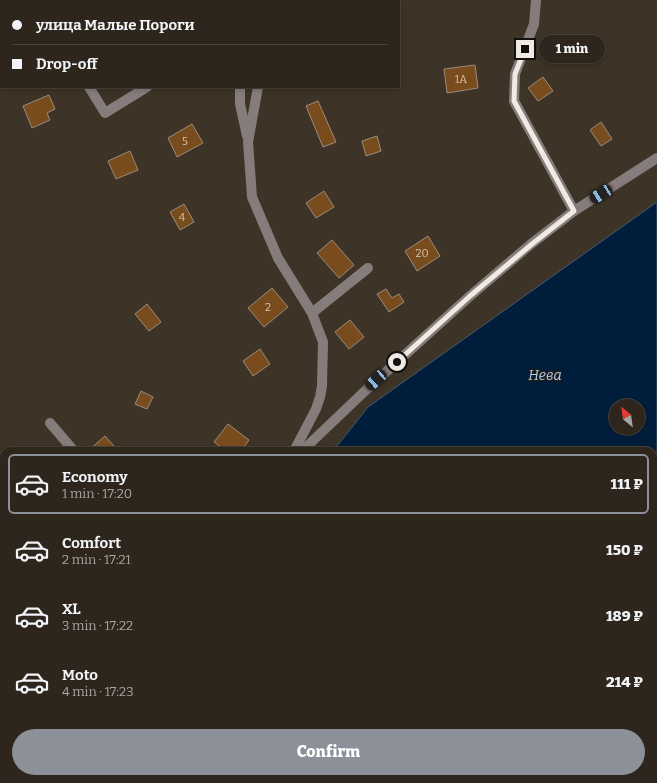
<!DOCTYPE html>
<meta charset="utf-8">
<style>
:root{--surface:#2e261c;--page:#3a3229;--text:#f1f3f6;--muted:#a7a5a3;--line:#49433b;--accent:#8c9099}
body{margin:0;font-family:Bitter,serif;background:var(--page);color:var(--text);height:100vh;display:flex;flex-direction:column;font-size:15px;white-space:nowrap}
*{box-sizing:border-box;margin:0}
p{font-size:13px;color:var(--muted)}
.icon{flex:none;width:22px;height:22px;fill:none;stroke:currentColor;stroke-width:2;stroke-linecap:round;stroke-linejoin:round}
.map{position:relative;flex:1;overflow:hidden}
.details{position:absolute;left:0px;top:447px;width:657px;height:336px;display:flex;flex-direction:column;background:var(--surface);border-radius:12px 12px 0 0;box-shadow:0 2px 6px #0003,0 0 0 1px var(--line)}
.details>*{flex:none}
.top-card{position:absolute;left:0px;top:0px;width:400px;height:88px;box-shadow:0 2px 6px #0003,0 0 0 1px var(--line);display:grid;align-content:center;height:88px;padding:0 12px;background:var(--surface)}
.needle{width:26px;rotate:331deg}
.buttons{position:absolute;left:609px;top:399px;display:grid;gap:8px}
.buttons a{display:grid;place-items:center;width:36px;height:36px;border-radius:50%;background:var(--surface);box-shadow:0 2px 6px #0003,0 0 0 1px var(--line);font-size:20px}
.end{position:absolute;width:18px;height:18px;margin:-9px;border:5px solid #f0eae2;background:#111;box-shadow:0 0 0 2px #111}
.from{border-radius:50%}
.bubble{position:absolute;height:28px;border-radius:14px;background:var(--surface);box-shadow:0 2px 6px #0003,0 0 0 1px var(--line);font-size:13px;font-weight:800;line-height:28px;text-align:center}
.car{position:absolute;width:12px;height:24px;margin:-12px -6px;border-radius:5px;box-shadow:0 0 3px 1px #0007;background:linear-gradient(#222 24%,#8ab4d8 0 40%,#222 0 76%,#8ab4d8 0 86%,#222 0)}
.top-card b{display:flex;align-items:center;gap:14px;height:38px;font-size:15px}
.top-card b+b{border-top:1px solid var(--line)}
.top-card i{width:10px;height:10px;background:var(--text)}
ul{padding:7px 0 0;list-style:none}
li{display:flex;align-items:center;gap:12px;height:60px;margin:0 8px 6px;padding:0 4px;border:2px solid transparent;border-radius:6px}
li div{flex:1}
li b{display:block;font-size:15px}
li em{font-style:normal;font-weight:800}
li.active{border-color:var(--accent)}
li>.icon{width:36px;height:36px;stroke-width:1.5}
.button{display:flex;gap:8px;margin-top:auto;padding:8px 12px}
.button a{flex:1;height:46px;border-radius:24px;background:var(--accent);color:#fff;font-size:16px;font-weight:800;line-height:46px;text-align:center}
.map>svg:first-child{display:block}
.water{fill:#001e3c;stroke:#485b6e;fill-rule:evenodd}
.building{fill:#794c1e;stroke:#9a8c7f}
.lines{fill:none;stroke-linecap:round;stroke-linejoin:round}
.minor{stroke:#867c7b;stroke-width:10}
.route{stroke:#f0eae2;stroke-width:5}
.labels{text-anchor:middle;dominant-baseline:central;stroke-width:3;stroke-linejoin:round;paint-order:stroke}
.number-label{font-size:11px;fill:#d2c2b1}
.water-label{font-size:14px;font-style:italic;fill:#abd1f9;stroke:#201c16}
</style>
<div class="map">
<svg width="657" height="783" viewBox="0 0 657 783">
<rect width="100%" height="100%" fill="#3d3326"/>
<path class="water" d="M657 202V783H0V742L4 739V779H653V451H333L368 407ZM616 406H638V428H616Z"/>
<g class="building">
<path d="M475 65 478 88 447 93 444 69Z"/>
<path d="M543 77 553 91 538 101 528 88Z"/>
<path d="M49 95 55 109 47 113 50 120 32 128 23 106Z"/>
<path d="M318 101 336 142 323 147 306 106Z"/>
<path d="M601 122 612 139 601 146 590 130Z"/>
<path d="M192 124 203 143 177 157 168 138Z"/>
<path d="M377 136 381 151 366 156 362 141Z"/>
<path d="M130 151 138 170 116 179 108 161Z"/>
<path d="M324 191 334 207 316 218 306 203Z"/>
<path d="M184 204 194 222 180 230 170 212Z"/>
<path d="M428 236 440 256 417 271 405 251Z"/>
<path d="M332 240 354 265 339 278 317 253Z"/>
<path d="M272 288 288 307 264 327 248 308Z"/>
<path d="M386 289 392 298 399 294 404 302 389 312 377 294Z"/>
<path d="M147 304 161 322 149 331 135 314Z"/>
<path d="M350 320 364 337 349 349 335 332Z"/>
<path d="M260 349 270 364 253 376 243 361Z"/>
<path d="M141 391 153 397 147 409 135 404Z"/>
<path d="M228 424 249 440 241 451H226L214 442Z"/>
<path d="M105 436 114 446 109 451H90L89 450Z"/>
</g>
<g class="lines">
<g class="minor">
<path d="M34 0V1"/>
<path d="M536 0 534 24 515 74 514 101 574 211"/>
<path d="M287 1V0"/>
<path d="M89 87 105 113 147 87"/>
<path d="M240 87V104L247 136"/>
<path d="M258 87 248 142 252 197 278 258 312 313 323 342 322 386 320 397 316 409 294 451"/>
<path d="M312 313 368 268"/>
<path d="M50 423 74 451"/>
<path d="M302 451 366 390 470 296 531 244 574 211 657 158"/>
<path d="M0 704 4 701"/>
</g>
</g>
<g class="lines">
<path class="route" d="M397 362 470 296 532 244 574 211 514 101 515 74 525 49"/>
</g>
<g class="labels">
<g class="number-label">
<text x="461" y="79">1А</text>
<text x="185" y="141">5</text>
<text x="182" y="217">4</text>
<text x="422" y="253">20</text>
<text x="268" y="307">2</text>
</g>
<g class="water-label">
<text x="545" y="375">Нева</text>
</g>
</g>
</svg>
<div class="buttons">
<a><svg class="needle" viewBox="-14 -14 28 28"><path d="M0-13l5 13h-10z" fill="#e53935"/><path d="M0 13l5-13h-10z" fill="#a7a5a3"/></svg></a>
</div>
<i class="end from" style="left:397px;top:362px"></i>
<i class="end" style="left:525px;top:49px"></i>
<div class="bubble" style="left:539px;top:35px;width:66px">1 min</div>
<i class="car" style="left:601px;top:194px;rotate:238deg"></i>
<i class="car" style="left:376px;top:380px;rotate:228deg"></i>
<div class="top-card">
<b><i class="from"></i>улица Малые Пороги</b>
<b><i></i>Drop-off</b>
</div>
<section class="details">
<ul>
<li class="active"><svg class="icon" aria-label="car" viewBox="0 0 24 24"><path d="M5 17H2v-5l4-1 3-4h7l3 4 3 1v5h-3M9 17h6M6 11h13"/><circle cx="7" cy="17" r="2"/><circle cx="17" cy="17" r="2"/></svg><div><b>Economy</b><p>1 min · 17:20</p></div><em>111 ₽</em></li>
<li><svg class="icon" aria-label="car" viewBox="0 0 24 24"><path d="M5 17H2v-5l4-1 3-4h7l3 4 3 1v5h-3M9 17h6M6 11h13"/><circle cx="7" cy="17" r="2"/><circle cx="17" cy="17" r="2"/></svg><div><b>Comfort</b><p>2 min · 17:21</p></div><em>150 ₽</em></li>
<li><svg class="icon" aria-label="car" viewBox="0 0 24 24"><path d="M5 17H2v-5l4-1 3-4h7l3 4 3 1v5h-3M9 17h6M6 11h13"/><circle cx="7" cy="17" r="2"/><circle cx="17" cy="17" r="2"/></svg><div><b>XL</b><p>3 min · 17:22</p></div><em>189 ₽</em></li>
<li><svg class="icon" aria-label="car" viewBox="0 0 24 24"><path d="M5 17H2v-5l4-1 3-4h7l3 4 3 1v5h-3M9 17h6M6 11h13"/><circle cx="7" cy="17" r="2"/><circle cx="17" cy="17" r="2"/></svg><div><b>Moto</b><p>4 min · 17:23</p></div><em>214 ₽</em></li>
</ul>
<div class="button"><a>Confirm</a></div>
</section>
</div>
